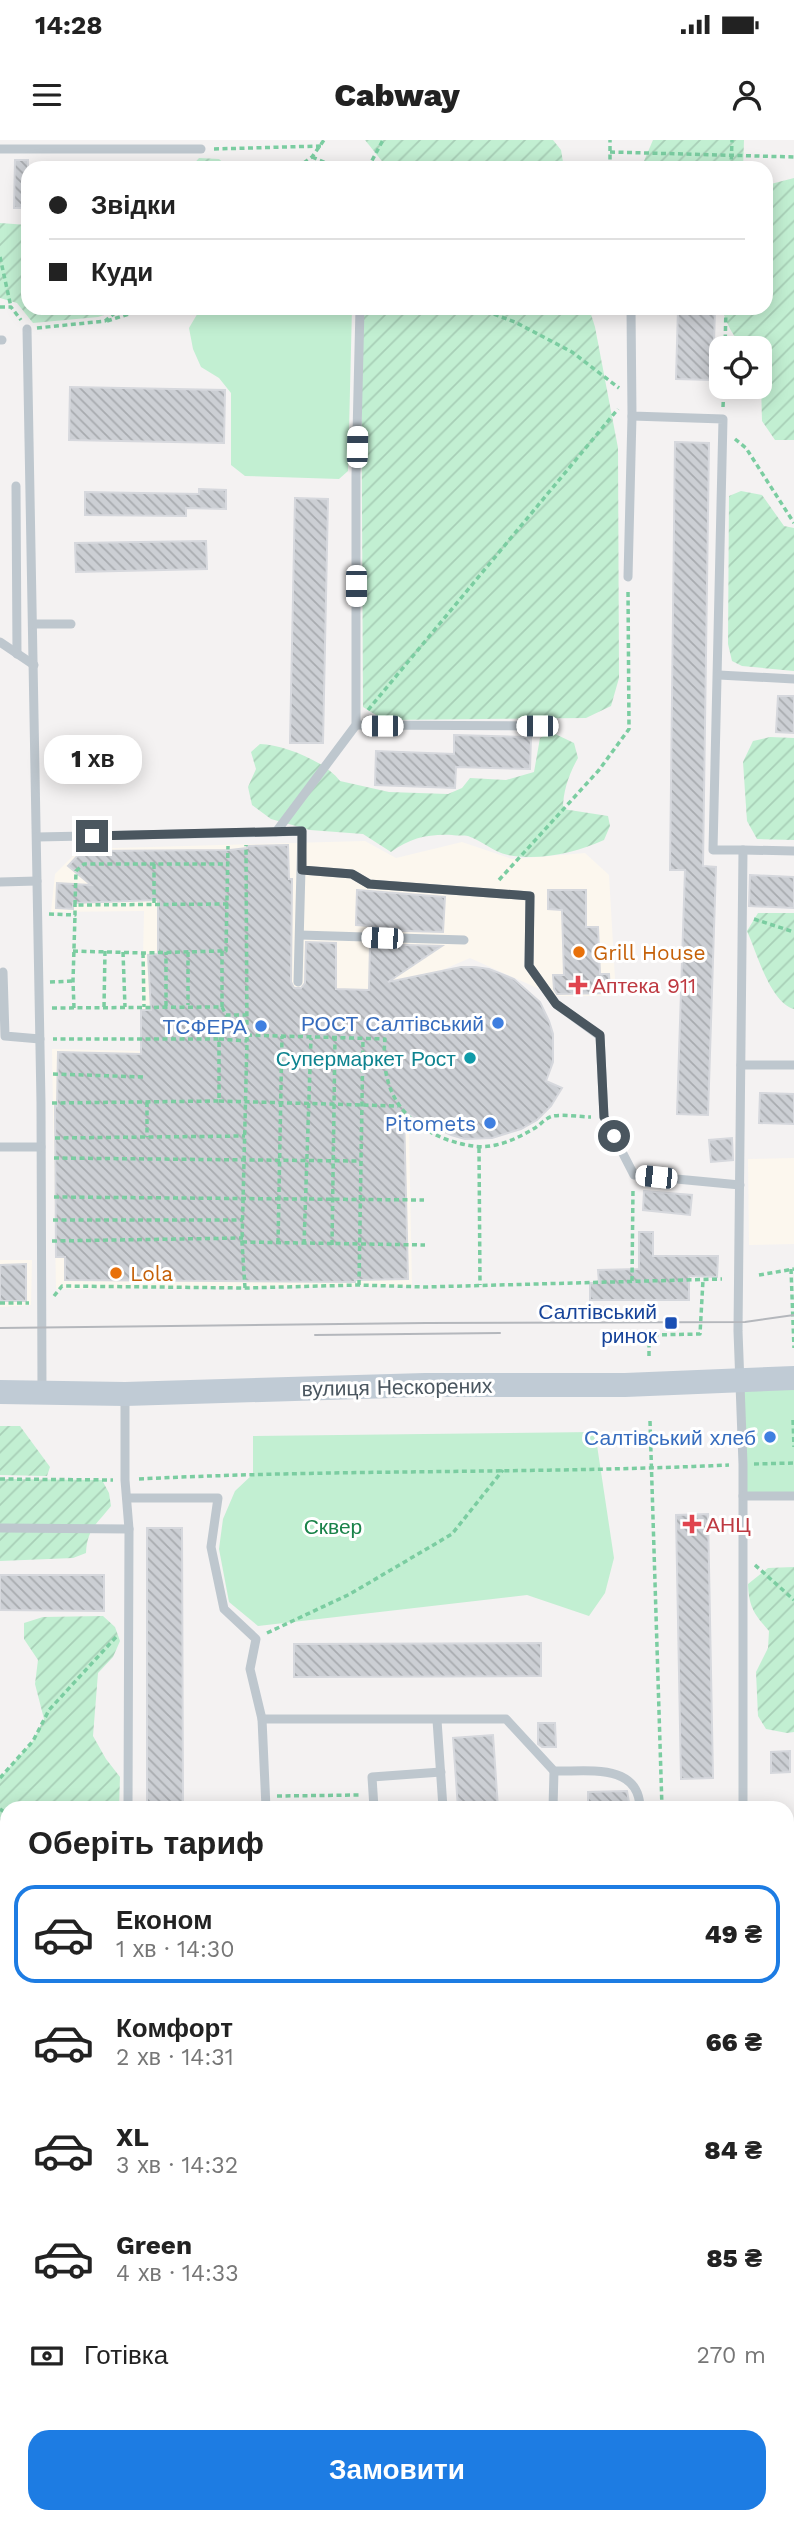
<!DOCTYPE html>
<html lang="uk">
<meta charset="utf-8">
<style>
:root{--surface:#fff;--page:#f6f6f6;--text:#222;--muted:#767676;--line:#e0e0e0;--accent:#1d7ce3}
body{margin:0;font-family:"Work Sans",sans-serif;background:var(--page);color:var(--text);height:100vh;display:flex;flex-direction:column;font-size:26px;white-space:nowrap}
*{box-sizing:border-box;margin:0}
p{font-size:23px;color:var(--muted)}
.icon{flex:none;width:38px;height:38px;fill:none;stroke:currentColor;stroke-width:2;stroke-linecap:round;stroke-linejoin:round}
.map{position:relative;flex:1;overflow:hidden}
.drawer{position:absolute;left:0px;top:1661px;width:794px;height:723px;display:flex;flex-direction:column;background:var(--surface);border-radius:21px 21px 0 0;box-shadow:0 4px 18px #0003}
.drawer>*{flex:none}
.top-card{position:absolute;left:21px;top:21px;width:752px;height:154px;border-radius:21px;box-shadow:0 4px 18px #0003;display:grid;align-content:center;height:154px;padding:0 28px;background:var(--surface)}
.buttons{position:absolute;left:709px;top:196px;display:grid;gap:14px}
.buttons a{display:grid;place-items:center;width:63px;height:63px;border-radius:14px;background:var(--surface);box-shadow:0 4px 18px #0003;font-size:35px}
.end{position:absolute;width:32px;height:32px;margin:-16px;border:9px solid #4a565f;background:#fff;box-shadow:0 0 0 4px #fff}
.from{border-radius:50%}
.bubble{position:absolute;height:49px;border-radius:21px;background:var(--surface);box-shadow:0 4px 18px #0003;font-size:23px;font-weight:800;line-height:49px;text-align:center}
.car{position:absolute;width:21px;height:42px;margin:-21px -10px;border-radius:9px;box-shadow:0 0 5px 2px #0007;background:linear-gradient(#fff 24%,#345 0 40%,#fff 0 76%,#345 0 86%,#fff 0)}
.top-card b{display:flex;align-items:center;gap:24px;height:66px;font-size:26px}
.top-card b+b{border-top:2px solid var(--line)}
.top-card i{width:18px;height:18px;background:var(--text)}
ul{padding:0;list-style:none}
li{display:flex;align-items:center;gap:21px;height:98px;margin:0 14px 10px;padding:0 14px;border:4px solid transparent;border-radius:21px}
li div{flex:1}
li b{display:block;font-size:26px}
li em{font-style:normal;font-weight:800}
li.on{border-color:var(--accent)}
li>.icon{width:63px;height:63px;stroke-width:1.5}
h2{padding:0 28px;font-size:32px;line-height:84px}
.pay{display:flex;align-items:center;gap:18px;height:77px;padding:0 28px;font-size:26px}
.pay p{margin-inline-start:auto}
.action{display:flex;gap:14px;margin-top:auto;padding:14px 28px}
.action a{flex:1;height:80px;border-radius:21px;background:var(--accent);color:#fff;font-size:28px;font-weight:800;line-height:80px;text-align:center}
.status{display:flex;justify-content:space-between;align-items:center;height:49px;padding:0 35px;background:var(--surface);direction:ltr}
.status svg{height:19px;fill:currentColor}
header{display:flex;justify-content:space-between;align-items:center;height:91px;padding:0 28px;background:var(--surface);font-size:32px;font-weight:800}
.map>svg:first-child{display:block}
.commercial{fill:#fcf7ee}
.education{fill:#e5e3e4}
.green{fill:#c2efd2}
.garden{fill:url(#garden-furrows)}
.building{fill:url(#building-back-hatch);stroke:#d6d8dd;stroke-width:2}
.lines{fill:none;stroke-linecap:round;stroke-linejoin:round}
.path{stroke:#7bcda1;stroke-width:3.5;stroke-dasharray:5 3.5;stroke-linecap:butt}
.lane{stroke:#bec7ce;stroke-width:9}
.secondary{stroke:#c0cbd5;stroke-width:24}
.tram{stroke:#b4b7bc;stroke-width:2}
.route{stroke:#4a565f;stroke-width:9}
.food-dot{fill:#e8710a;stroke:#fff;stroke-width:2.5}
.health-dot{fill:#e0444e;stroke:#fff;stroke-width:2.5}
.shop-dot{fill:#3f7fe0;stroke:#fff;stroke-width:2.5}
.culture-dot{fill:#0f9aa8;stroke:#fff;stroke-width:2.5}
.transit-dot{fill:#1a4fb4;stroke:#fff;stroke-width:2.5}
.labels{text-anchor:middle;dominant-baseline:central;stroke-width:6;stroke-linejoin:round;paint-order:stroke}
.food-label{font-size:21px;fill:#c56008;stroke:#fff;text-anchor:start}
.health-label{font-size:21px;fill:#be3a42;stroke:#fff;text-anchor:start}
.shop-label{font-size:21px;fill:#366cbe;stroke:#fff;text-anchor:end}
.culture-label{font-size:21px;fill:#0d838f;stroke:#fff;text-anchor:end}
.transit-label{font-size:21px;fill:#164399;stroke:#fff;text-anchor:end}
.street-label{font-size:21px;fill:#4a565f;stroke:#fff}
.park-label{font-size:21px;fill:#198249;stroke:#fff}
</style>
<div class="status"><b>14:28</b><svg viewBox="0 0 49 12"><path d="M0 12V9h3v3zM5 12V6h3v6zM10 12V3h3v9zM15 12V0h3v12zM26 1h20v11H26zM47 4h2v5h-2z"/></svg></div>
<header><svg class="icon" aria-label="menu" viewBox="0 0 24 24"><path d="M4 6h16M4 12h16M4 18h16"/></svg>Cabway<svg class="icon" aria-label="person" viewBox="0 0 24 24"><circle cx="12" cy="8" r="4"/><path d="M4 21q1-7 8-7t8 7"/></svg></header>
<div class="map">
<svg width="794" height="2382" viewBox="0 0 794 2382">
<defs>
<pattern id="garden-furrows" width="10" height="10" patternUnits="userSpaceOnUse" patternTransform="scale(1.75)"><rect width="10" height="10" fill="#c2efd2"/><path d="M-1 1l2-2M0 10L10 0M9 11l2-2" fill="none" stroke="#a8cfb7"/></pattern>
<pattern id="building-back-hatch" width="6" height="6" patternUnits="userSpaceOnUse" patternTransform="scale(1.75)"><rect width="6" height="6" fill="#cccfd4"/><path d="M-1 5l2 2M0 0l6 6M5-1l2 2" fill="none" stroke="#a8abaf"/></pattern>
</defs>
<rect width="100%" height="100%" fill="#f4f2f2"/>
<g class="commercial">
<path d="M365 701 396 718 462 702 512 719 585 713 609 735 616 856H555L470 818 410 844 384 887 409 991 412 1146 56 1149 52 909 141 911 144 771 51 772 55 734 80 709Z"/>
<path d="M794 1018V1104L749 1105 748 1019Z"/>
<path d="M0 1120H32L31 1165 0 1167Z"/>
</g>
<g class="education">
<path d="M788 1800H794V2054L788 2055Z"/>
<rect x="0" y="1862" width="7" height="276"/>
<path d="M7 2255V2376H144V2382H0V2256Z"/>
</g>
<g class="green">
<path d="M208 168H352L348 331 339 339 245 336 231 325V253L219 238 201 227 193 209 189 188 199 171Z"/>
<path d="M794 1239V1356H743L741 1241Z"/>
<path d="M595 1292 614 1418 605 1453 589 1476 527 1455 258 1486 229 1462 219 1409 223 1379 235 1351 253 1334V1296Z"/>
</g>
<g class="garden">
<path d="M365 0H553L561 10 563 22 557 28H420L385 25Z"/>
<path d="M653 0H744L743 28H641Z"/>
<path d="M199 18 219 19 229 28H190Z"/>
<path d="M794 38V300H775L762 281 760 208C734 208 730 188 721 168H766L767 45Z"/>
<path d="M0 83 28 85V168H126L98 177 33 183 17 163 0 158Z"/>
<path d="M361 168H589L595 187 618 308 619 538 611 566 586 578 384 580 363 567Z"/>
<path d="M741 351 762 355 784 386 794 388V531L742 526 732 521 728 504 729 356Z"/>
<path d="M551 592 574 603 578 618C569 634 563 651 563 669L608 676 610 686 604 700C576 713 539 721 508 715 493 712 483 701 468 696 464 695 457 696 452 695 428 694 410 698 391 712L363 694 310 690 271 679 252 665 248 647 256 629 251 612 260 604C284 605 325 621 340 641L389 652 448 654 462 648 470 638 506 640 534 632 540 598Z"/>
<path d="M770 597 794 598V700L757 699 747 681 743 622 753 601Z"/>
<path d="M758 773H794V869C770 862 757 813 747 791Z"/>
<path d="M0 1286H20L50 1327 47 1336 0 1335Z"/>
<path d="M0 1339 102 1340 109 1353 111 1366C97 1384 87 1389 86 1413L73 1418 0 1421Z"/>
<path d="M794 1427V1592L787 1593 766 1589 758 1576 756 1532 768 1508 769 1491C754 1474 749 1467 748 1444L768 1428Z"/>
<path d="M103 1476 115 1487 120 1501 113 1517 98 1533 93 1596 106 1619 120 1637 119 1668H7V1770L0 1771V1638L33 1601 44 1579 35 1544 38 1520 24 1499V1483L43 1477Z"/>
<rect x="0" y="2216" width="7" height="83"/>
<path d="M89 2377V2376L175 2377 174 2382H89Z"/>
</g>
<g class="building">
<path d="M15 20H28V68H14Z"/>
<path d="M678 168H715L713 240 676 239Z"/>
<path d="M70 247 225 250 224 303 69 300Z"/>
<path d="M675 302 709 303 703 726 716 727 708 975 677 974 685 730H670Z"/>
<path d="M199 349 226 350V369L186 368V376L85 375V352L199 354Z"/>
<path d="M295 358 328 359 323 603H290Z"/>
<path d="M206 401 207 429 76 432 75 403Z"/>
<path d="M778 556H794V593L776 592Z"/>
<path d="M454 595 531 597 530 629 456 627 455 648 375 645 376 611 454 614Z"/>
<path d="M288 705 289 739H292L291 842 294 848H301L305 843 306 802 336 803V849L369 850 370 804 442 806 388 842 461 827H475L489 829 514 839 540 862 549 881 553 894V922L546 941 562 948 551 966 537 980 521 989 492 998 465 999 451 995 404 972 408 1139 355 1140V1142L65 1140V1117H56L55 966H57L58 912 141 914V870H151L148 815 158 814V760L73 763V769L56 768 57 743 91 745 68 726 82 711 230 710 247 708V706Z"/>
<path d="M750 735 794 737V768L749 766Z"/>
<path d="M357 750 445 757 443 792 370 790V786L356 785Z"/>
<path d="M548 750H586V787H598L600 834H609L610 853 557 854 554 849 553 835H564L562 770 548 769Z"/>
<path d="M760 953 794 954V984L759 983Z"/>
<path d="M732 998 733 1020 711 1022 709 1000Z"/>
<path d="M644 1051 692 1055 690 1075 643 1070Z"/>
<path d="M639 1092H653V1116H718L717 1137 689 1136V1160H590V1143H599L598 1130 639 1129Z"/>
<path d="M26 1124V1161H0V1125Z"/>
<path d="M708 1374 713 1638 681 1639 676 1375Z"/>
<path d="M147 1388H182L183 1668H147Z"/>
<path d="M0 1435H104V1471L0 1470Z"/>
<path d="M541 1503V1536L294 1537V1504Z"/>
<path d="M538 1583H555L556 1607H542L538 1604Z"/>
<path d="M493 1595 498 1668H458L453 1598Z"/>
<path d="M790 1611V1632L771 1633V1612Z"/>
<path d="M627 1651 630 1668H588V1652Z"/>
</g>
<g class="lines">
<g class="path">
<path d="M214 9 321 6"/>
<path d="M610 12 794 17"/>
<path d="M312 17 338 28"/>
<path d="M297 28 312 17 324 0"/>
<path d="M368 28 383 0"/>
<path d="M610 28V0"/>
<path d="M731 28 732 0"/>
<path d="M0 117 11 167"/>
<path d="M0 167H11L21 180"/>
<path d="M478 168 515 182 572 212 619 248"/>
<path d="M107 181 148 168"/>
<path d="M37 188 105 181 121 168"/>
<path d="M725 208 726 168"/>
<path d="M723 267 724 247"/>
<path d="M735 299 746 308 794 383"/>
<path d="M368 570 618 269"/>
<path d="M154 724V763"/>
<path d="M499 740 599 630 629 589 628 450"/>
<path d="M228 764 75 765 76 731 84 724H228"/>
<path d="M49 774 75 775V765"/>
<path d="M754 779 794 792"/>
<path d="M73 811 143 813 222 811"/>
<path d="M123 812 125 867"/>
<path d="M188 812V865"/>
<path d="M143 813 144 867"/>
<path d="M50 842 73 841"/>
<path d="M166 866V812"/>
<path d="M104 867 105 811"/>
<path d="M222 867 226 875H246"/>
<path d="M52 868 222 867V811H226L228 706"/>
<path d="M74 868 73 841 75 775"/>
<path d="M247 895 385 899C380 949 401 983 448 1000 464 1005 479 1009 496 1005 510 1002 523 995 535 988 541 984 547 977 553 976 565 974 580 977 591 977"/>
<path d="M219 899 247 901"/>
<path d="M53 934 144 937"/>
<path d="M219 961 398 966"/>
<path d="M147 962V997"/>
<path d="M52 963 219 961V899H53"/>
<path d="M55 998 245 996"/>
<path d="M479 1008 480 1145"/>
<path d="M54 1018 360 1021"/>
<path d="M54 1057 424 1060"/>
<path d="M53 1080H243"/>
<path d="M52 1101 243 1098"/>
<path d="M242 1102 425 1105"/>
<path d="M278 1103 282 896"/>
<path d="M304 1104 311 898"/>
<path d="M332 1105 335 898"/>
<path d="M791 1129 794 1208"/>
<path d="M759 1135 794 1129"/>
<path d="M632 1141 633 1048"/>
<path d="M359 1145 363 899"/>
<path d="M245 1148 242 1102 247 901 246 705"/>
<path d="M54 1156 62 1146 245 1148 359 1145 425 1147 722 1139"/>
<path d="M0 1163H29"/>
<path d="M649 1216V1195L700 1194 703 1140"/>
<path d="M793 1280 794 1307"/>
<path d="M650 1281 662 1668"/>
<path d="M754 1324 794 1323"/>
<path d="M0 1339 113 1340"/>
<path d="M139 1339C335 1329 532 1334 729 1325"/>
<path d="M755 1425 794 1460"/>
<path d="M267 1493 350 1454 452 1394 503 1330"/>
<path d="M0 1638 33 1601 49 1570 116 1497"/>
<path d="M277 1656 360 1655"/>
<path d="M0 1669 7 1674"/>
<path d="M788 2071H794"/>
<path d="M788 2098 794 2097"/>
<path d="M0 2216H7"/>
</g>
<g class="lane">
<path d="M0 9H201"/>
<path d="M631 168 632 276 723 279 713 710H743L738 1191 743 1324V1668"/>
<path d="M27 189 41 963 42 1250"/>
<path d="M0 200H2"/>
<path d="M16 346 17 514"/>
<path d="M628 437 632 276"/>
<path d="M33 484H71"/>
<path d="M0 502 34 525"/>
<path d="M719 535 794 539"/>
<path d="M356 585 536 586"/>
<path d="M276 692 302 691 298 842"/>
<path d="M37 697 276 692 356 585V335L360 168"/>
<path d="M743 710 794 711"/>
<path d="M302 730 352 734 369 744 530 756 529 826 556 864 600 896 604 977 634 1035 740 1045"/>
<path d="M0 742 37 741"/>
<path d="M300 795 464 800"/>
<path d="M3 832 5 896 40 899"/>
<path d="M741 925H794"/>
<path d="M0 1007H41"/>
<path d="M125 1256V1340L129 1389 128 1668"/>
<path d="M743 1356H794"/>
<path d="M127 1358H218L211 1407 224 1469 256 1499 250 1529 262 1579 266 1668"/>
<path d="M0 1388 129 1389"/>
<path d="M262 1579H506L554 1631C586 1632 639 1622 640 1668"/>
<path d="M437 1580 443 1668"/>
<path d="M374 1668 372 1637 441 1632"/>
<path d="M553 1668 554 1631"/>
<path d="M788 1752H794"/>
<path d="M0 1780H7"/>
</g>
<path class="secondary" d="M0 1252 125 1254 425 1245H625L794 1238"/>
<g class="tram">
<path d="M0 1188 426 1183 745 1182 794 1175"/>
<path d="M315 1195 500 1193"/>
</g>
</g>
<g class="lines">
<path class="route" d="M92 696 302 691V730L352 734 369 744 530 756 529 826 556 864 600 895 604 977 614 996"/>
</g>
<g class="food-dot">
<circle cx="579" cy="812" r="7"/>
<circle cx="116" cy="1133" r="7"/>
</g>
<g class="health-dot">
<path d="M574.5 834.5h7v7h7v7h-7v7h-7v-7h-7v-7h7z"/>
<path d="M688.5 1373.5h7v7h7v7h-7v7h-7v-7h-7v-7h7z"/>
</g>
<g class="shop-dot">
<circle cx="498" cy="883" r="7"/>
<circle cx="261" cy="886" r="7"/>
<circle cx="490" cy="983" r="7"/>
<circle cx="770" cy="1297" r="7"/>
</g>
<circle class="culture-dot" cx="470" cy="918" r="7"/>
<rect class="transit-dot" x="664" y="1176" width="14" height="14" rx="3.5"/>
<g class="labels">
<g class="food-label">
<text x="593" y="812">Grill House</text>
<text x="130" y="1133">Lola</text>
</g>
<g class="health-label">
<text x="592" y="845">Аптека 911</text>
<text x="706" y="1384">АНЦ</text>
</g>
<g class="shop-label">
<text x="484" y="883">РОСТ Салтівський</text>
<text x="247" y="886">ТСФЕРА</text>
<text x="476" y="983">Pitomets</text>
<text x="756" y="1297">Салтівський хлеб</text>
</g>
<g class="culture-label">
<text x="456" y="918">Супермаркет Рост</text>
</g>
<g class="transit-label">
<text x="657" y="1171">Салтівський<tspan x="657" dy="24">ринок</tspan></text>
</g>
<g class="street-label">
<text transform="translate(397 1247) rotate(-1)">вулиця Нескорених</text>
</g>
<g class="park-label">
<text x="333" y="1386">Сквер</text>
</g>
</g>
</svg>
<div class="buttons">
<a><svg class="icon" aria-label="locate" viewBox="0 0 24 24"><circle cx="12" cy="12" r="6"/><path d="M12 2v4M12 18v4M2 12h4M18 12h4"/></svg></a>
</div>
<i class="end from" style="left:614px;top:996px"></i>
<i class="end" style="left:92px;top:696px"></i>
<div class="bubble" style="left:44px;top:595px;width:98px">1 хв</div>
<i class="car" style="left:357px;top:307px;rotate:1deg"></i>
<i class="car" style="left:356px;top:446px;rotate:180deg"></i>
<i class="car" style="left:382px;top:586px;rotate:270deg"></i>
<i class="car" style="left:537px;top:586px;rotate:270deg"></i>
<i class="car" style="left:382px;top:798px;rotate:272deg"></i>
<i class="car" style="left:656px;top:1037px;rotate:276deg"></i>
<div class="top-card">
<b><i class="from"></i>Звідки</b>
<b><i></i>Куди</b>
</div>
<section class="drawer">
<h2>Оберіть тариф</h2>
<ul>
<li class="on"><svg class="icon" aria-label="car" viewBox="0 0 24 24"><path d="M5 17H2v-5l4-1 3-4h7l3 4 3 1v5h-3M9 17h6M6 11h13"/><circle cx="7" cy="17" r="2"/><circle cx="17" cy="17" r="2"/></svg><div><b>Економ</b><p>1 хв · 14:30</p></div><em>49 ₴</em></li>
<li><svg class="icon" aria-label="car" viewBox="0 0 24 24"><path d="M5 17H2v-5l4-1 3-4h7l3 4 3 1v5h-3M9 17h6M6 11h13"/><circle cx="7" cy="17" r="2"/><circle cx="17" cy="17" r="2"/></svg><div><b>Комфорт</b><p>2 хв · 14:31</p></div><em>66 ₴</em></li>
<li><svg class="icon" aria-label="car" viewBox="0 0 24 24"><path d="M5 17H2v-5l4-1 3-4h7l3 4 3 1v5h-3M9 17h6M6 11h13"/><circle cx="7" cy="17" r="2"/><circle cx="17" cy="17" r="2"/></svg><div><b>XL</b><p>3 хв · 14:32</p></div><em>84 ₴</em></li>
<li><svg class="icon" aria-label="car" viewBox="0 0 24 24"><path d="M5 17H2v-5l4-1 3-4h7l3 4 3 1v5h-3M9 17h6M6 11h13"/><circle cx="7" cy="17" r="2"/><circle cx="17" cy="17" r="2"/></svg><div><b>Green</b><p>4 хв · 14:33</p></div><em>85 ₴</em></li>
</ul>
<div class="pay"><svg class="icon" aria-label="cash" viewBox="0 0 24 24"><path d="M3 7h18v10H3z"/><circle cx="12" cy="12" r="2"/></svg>Готівка<p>270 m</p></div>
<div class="action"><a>Замовити</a></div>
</section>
</div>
